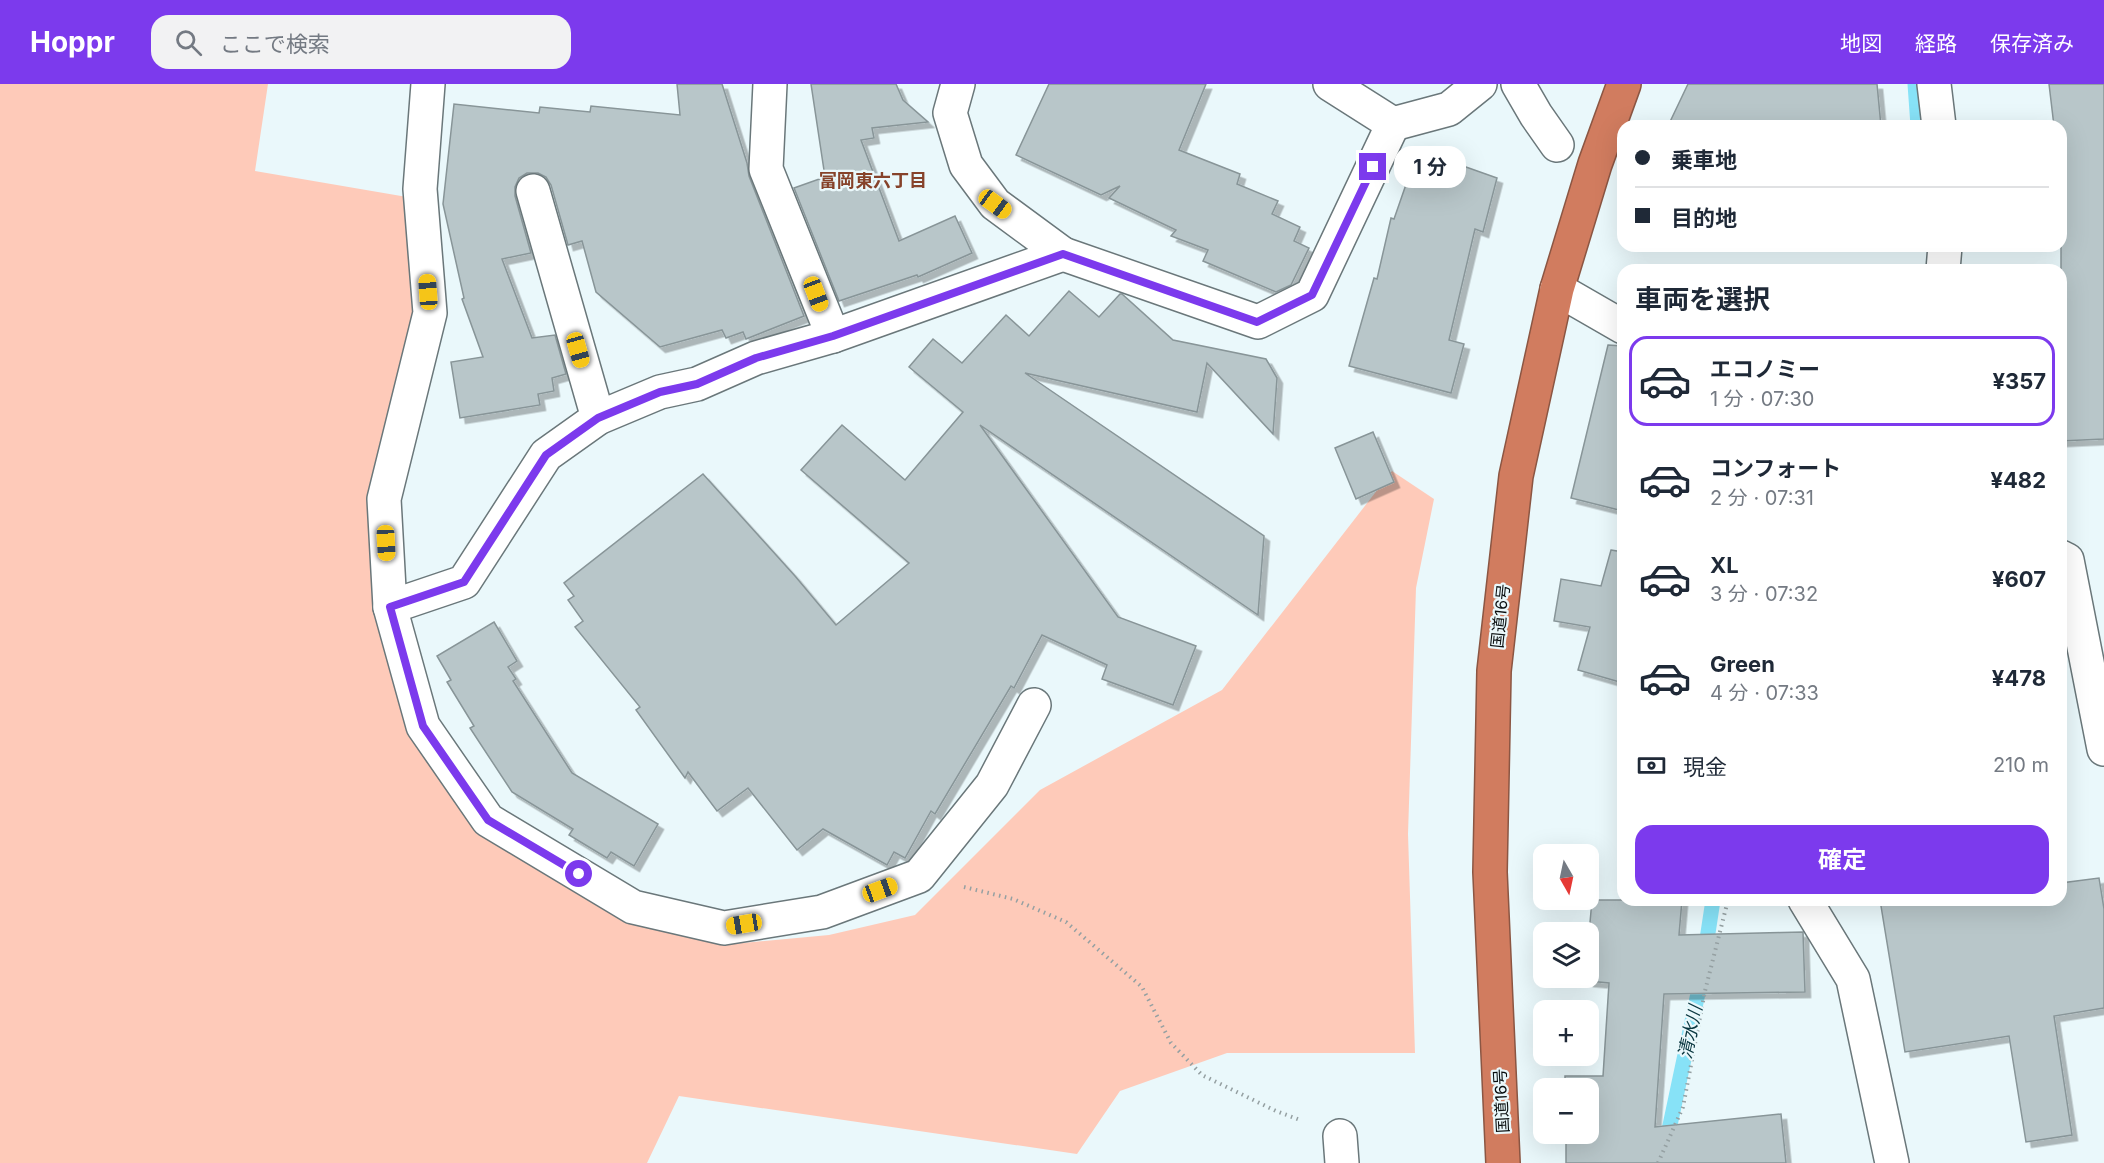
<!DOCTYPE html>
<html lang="ja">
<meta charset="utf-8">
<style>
:root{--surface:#fff;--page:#f2f2f3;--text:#1f2937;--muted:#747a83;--line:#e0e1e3;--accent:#7c3aed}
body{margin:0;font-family:Inter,"Noto Sans JP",sans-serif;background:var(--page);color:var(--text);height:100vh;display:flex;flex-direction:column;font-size:22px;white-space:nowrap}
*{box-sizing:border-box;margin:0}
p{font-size:20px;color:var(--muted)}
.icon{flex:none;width:33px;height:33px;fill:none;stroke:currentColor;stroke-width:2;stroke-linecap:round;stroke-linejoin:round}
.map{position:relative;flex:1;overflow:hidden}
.panel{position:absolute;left:1617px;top:180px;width:450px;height:642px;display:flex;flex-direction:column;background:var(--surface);border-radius:18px;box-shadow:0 6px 24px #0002}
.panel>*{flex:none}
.hud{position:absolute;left:1617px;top:36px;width:450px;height:132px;border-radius:18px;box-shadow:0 6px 24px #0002;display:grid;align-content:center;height:132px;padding:0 18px;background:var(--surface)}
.needle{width:39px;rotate:171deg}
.controls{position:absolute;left:1533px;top:760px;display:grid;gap:12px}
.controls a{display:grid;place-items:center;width:66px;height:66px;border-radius:12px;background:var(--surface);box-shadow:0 6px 24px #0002;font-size:30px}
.end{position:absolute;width:27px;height:27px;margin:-14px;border:8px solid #7c3aed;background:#fff;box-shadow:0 0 0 3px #fff}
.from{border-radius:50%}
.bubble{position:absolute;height:42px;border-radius:18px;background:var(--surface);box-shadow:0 6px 24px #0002;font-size:20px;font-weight:700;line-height:42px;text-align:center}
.car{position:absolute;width:18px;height:36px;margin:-18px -9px;border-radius:8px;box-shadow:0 0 4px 2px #0007;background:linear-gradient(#f5c518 24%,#345 0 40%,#f5c518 0 76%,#345 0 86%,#f5c518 0)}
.hud b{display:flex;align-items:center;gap:21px;height:57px;font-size:22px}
.hud b+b{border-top:2px solid var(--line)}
.hud i{width:15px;height:15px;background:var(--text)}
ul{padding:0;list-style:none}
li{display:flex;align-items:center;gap:18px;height:90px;margin:0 12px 9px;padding:0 6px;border:3px solid transparent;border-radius:18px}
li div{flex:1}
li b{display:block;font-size:22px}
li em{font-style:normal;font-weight:700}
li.on{border-color:var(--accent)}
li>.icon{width:54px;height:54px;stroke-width:1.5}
h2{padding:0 18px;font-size:27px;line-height:72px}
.pay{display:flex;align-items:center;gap:15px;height:66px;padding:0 18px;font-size:22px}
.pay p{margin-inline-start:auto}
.cta{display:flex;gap:12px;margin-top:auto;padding:12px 18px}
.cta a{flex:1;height:69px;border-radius:18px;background:var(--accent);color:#fff;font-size:24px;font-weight:700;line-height:69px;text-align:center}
header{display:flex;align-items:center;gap:36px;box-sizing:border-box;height:84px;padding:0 30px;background:var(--accent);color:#fff}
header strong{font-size:28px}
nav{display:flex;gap:33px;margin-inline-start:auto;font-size:21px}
.search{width:420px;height:54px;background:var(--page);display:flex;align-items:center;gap:15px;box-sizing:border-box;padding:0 21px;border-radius:18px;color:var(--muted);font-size:22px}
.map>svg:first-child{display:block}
.green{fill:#fecab9}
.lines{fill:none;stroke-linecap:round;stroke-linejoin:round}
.stream{stroke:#87e2f7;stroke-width:15}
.building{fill:#b8c6c9;stroke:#889598;stroke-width:1.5;filter:url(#shadow)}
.minor-casing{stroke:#6a777a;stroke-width:36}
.highway-casing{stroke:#8b5643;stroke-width:36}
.path{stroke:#95a0a2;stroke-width:4;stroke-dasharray:1.5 4.5;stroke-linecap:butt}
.minor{stroke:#fff;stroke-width:33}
.highway{stroke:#d17c5f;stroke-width:33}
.route{stroke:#7c3aed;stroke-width:8}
.labels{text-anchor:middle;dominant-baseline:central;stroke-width:4.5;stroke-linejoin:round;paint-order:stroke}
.street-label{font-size:16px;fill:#090e0f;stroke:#eaf8fb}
.neighbourhood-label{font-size:18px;font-weight:bold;fill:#86422a;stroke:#eaf8fb}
.water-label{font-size:18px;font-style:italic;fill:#09363f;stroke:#eaf8fb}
</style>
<header>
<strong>Hoppr</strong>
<div class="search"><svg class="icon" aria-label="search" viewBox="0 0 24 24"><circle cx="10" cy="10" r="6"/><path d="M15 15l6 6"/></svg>ここで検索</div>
<nav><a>地図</a><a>経路</a><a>保存済み</a></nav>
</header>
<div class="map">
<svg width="2104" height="1079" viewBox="0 0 2104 1079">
<defs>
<filter id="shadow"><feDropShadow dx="5.5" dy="5.5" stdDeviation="0" flood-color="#0004"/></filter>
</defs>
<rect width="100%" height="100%" fill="#eaf8fb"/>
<path class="green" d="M0 0H268L255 87 407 113 417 226 377 520 478 745 631 837 721 861 829 851 915 831 1040 706 1222 606 1392 387 1434 415 1416 504 1408 750 1415 969H1227L1120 1007 1077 1070 679 1012 647 1079H0Z"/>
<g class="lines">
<g class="stream">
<path d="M1915 0 1918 42"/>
<path d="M1662 1079 1701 895 1713 816"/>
</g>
</g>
<g class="building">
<path d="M677 0H722L747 79 749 92 804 232 746 255 743 248 726 254 722 246 660 263 596 208 582 157 568 161 551 101 546 93 538 89H527L519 94 515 103V112L531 169 502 175 532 254 555 251 566 290 552 294 554 307 538 310 540 321 460 334 451 278 483 273 462 215 464 214 443 120 454 20 539 29 540 23 590 28 591 22 680 31Z"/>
<path d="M811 0H896L903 16 928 38 872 44 874 54 861 56 899 157 955 132 972 169 918 193 917 191 839 217 794 104 825 93Z"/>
<path d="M1049 0H1206L1179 66 1240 90 1237 100 1278 117 1272 130 1300 143 1294 157 1309 164 1291 201 1276 208 1203 177 1208 166 1171 152 1176 146 1109 114 1120 102 1101 111 1016 71Z"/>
<path d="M1688 0H1877L1881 42H1668Z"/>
<path d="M2049 0H2104V355L2061 357V42H2054Z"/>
<path d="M1418 66 1497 94 1483 148 1475 145 1449 256 1464 260 1451 309 1349 282 1374 194 1377 195 1391 134 1394 135Z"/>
<path d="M1069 207 1099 233 1120 210H1122L1173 256 1266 275 1277 294 1273 350 1207 279 1197 328 1025 289 1264 452 1258 531 980 341 1118 533 1196 562 1173 621 1102 595 1107 581 1042 551 1014 604 1011 602 935 730 931 727 905 774 894 768 887 781 823 745 797 766 748 704 717 727 688 688 685 694 636 626 640 623 575 543 583 537 568 516 574 512 564 499 703 390 795 492 836 541 909 479 801 386 842 341 905 396 963 328 909 283 933 255 962 279 1006 231 1029 252Z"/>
<path d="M1608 261 1623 262V427L1571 414Z"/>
<path d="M1373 348 1394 398 1356 415 1335 364Z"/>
<path d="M1611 466 1623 468V599L1578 586 1590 543 1554 537 1561 495 1601 502Z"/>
<path d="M494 538 517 577 508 583 516 595 513 597 572 689 658 740 634 782 611 768 607 774 569 751 573 745 512 708 470 644 474 642 447 598 451 596 437 572Z"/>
<path d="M2099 794 2104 825V924L2054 932 2072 1051 2026 1058 2009 952 1905 968 1880 816H2061V799Z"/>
<path d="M1592 816H1682L1679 851 1803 848 1805 908 1664 910 1655 1043 1781 1030 1786 1079H1566V1050H1588V1005H1565V992H1603L1609 899 1588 897V861Z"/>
</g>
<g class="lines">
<defs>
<g id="minor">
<path d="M428 0 420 105 430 229 384 415 390 523 423 642 488 736 633 823 724 844 822 828 919 792 992 701 1034 621"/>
<path d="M770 0 766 85 833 252"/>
<path d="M1330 0 1393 40 1449 25 1480 0"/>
<path d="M1518 0 1536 31 1557 61"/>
<path d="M1934 0 1939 42"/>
<path d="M533 107 598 334"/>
<path d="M1063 170 1258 238 1312 211 1393 40"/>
<path d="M1943 186 1945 162"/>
<path d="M1557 205 1623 243"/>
<path d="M2061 473 2067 476 2104 665"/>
<path d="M390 523 464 498 546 371 598 334 660 308 697 300 756 274 833 252 1063 170 995 120 966 81 950 29 958 0"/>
<path d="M1805 816 1853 895 1892 1079"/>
<path d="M1340 1052 1342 1079"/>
</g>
<path id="highway" d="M1503 1079 1490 788 1494 587 1516 392 1557 205 1595 80 1624 0"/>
</defs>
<use href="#minor" class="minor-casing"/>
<use href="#highway" class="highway-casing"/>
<g class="path">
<path d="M964 803 1013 815 1066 838 1142 903 1171 959 1202 991 1276 1027 1300 1036"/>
<path d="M1658 1079 1683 1023 1705 907 1728 816"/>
</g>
<use href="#minor" class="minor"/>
<use href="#highway" class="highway"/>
</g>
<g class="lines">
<path class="route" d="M579 790 488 736 423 642 390 523 464 498 546 371 598 334 660 308 697 300 756 274 833 252 1063 170 1257 238 1312 211 1373 83"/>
</g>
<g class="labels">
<g class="street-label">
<text transform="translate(1500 532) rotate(-84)">国道16号</text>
<text transform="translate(1501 1017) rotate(-93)">国道16号</text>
</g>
<g class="neighbourhood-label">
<text x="873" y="96">富岡東六丁目</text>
</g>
<g class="water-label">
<text transform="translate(1690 948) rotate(-78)">清水川</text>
</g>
</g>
</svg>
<div class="controls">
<a><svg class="needle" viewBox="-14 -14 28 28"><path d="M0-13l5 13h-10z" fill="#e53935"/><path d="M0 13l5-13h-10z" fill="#747a83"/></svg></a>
<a><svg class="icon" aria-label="layers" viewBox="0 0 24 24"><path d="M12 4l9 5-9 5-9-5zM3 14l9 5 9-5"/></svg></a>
<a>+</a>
<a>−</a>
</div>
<i class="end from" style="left:579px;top:790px"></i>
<i class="end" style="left:1373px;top:83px"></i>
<div class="bubble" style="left:1394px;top:62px;width:72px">1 分</div>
<i class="car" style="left:995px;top:120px;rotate:126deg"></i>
<i class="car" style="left:428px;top:208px;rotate:356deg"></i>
<i class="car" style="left:816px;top:210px;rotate:159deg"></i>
<i class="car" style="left:578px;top:266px;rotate:164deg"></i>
<i class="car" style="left:386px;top:459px;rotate:177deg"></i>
<i class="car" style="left:880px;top:806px;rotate:70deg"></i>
<i class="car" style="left:744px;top:840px;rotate:261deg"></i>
<div class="hud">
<b><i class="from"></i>乗車地</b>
<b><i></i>目的地</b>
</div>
<section class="panel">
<h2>車両を選択</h2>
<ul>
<li class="on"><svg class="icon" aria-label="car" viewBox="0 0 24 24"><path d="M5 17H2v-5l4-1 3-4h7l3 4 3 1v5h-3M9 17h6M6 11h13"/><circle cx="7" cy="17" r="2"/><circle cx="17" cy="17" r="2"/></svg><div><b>エコノミー</b><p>1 分 · 07:30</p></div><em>¥357</em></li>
<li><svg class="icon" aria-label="car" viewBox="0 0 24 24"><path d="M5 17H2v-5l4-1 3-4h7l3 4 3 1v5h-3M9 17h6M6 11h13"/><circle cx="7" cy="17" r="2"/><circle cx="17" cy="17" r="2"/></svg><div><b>コンフォート</b><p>2 分 · 07:31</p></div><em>¥482</em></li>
<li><svg class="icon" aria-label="car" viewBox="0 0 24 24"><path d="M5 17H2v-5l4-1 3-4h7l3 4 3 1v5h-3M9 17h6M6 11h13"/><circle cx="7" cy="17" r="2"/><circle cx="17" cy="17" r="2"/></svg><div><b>XL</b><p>3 分 · 07:32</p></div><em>¥607</em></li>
<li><svg class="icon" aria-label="car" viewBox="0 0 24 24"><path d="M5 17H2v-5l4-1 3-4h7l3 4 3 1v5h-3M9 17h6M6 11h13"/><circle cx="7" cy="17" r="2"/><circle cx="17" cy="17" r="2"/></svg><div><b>Green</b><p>4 分 · 07:33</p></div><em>¥478</em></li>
</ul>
<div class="pay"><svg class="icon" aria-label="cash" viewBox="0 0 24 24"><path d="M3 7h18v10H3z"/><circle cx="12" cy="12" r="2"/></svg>現金<p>210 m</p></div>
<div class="cta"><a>確定</a></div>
</section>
</div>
